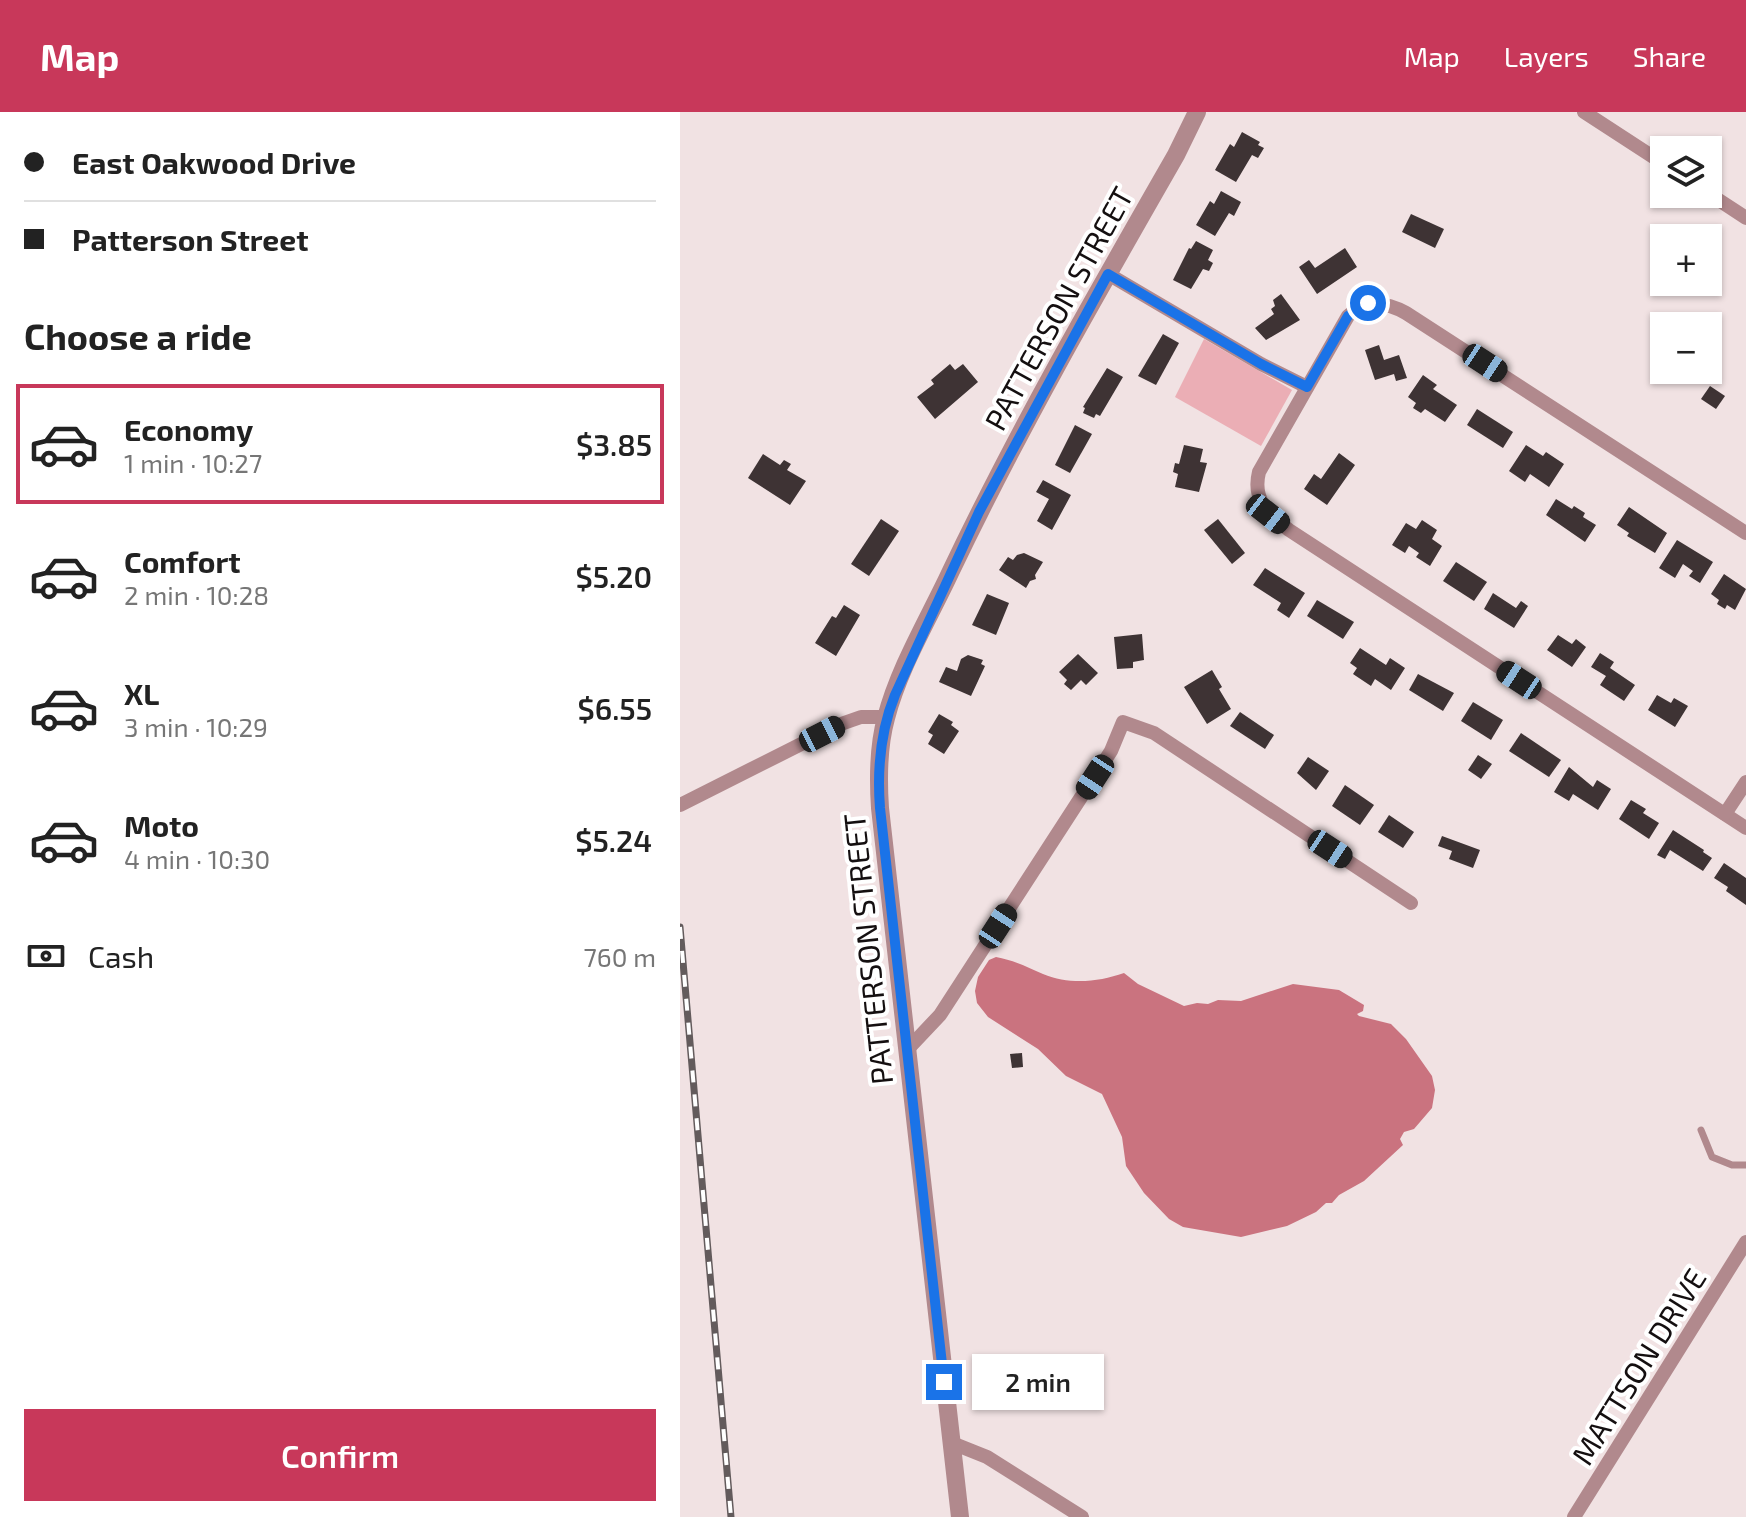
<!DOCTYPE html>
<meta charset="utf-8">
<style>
:root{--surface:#fff;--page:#f2f2f2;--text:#222;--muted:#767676;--line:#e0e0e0;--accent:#c8385a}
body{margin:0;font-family:"Exo 2",sans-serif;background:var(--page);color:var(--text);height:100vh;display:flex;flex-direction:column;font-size:30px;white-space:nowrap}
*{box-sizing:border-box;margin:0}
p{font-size:26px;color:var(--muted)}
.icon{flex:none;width:44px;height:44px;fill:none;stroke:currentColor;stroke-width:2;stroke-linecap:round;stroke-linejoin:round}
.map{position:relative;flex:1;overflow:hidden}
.side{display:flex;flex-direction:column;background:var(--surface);width:680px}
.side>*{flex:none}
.guide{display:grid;align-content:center;height:176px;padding:0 24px;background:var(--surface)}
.buttons{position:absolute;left:970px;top:24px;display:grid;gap:16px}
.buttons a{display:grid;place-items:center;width:72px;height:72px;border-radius:0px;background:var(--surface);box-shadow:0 2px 6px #0004;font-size:40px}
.end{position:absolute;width:36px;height:36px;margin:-18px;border:10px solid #1a73e8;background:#fff;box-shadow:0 0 0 4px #fff}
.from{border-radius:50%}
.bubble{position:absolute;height:56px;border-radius:0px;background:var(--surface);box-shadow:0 2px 6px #0004;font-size:26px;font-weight:600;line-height:56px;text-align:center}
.car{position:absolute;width:24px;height:48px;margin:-24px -12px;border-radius:10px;box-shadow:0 0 6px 2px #0007;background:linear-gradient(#222 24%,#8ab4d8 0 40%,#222 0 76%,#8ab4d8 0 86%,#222 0)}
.guide b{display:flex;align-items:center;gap:28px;height:76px;font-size:30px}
.guide b+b{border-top:2px solid var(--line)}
.guide i{width:20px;height:20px;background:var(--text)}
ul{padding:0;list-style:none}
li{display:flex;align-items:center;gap:24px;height:120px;margin:0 16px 12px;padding:0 8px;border:4px solid transparent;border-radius:0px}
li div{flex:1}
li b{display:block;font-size:30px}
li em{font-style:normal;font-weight:600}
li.current{border-color:var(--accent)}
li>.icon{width:72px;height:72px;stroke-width:1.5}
h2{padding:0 24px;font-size:36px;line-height:96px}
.pay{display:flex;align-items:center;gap:20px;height:88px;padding:0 24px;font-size:30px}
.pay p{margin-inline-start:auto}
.action{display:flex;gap:16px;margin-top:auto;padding:16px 24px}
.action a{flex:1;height:92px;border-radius:0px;background:var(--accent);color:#fff;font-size:32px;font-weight:600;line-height:92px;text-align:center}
header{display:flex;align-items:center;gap:48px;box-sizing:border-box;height:112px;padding:0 40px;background:var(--accent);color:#fff}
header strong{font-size:38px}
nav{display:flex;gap:44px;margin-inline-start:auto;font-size:28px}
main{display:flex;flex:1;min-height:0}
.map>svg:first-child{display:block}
.green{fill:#ebaeb5}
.water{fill:#ca737f}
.building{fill:#3e3334}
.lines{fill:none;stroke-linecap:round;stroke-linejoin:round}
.service{stroke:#b1898d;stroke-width:7}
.minor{stroke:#b1898d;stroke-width:14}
.tertiary{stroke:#b1898d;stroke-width:18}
.rail-casing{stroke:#635b5c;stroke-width:7}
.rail{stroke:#fff;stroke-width:4;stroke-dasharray:12;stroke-linecap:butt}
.route{stroke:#1a73e8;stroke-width:10}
.labels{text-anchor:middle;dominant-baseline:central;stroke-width:8;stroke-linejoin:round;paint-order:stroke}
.street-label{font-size:30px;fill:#140f10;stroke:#fff}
</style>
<header>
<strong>Map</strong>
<nav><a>Map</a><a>Layers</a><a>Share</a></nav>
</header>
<main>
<section class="side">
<div class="guide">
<b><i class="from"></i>East Oakwood Drive</b>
<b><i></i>Patterson Street</b>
</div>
<h2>Choose a ride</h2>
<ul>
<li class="current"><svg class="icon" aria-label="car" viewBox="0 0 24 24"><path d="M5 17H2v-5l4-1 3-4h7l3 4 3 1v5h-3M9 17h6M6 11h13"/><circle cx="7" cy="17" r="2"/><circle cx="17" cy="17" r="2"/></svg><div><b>Economy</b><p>1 min · 10:27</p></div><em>$3.85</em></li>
<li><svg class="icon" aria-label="car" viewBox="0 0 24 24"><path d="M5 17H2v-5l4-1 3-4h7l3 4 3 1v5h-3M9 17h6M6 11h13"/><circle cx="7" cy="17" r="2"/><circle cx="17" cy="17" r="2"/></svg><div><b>Comfort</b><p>2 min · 10:28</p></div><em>$5.20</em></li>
<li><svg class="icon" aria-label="car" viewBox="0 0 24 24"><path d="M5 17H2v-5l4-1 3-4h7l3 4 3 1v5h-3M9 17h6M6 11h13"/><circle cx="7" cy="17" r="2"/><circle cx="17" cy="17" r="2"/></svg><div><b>XL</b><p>3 min · 10:29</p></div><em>$6.55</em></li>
<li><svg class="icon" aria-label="car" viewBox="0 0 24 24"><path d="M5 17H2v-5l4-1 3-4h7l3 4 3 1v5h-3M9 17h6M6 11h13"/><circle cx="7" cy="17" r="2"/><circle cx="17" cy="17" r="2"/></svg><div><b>Moto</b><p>4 min · 10:30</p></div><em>$5.24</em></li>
</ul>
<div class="pay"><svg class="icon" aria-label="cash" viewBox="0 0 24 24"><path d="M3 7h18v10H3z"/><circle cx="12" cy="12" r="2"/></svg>Cash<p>760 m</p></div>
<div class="action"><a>Confirm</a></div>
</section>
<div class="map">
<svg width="1066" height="1405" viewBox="0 0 1066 1405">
<rect width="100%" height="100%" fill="#f1e2e3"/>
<path class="green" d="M524 227 612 278 581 334 495 285Z"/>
<path class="water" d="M316 845C333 848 347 855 363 862 390 873 418 870 444 861L458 872 504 894 517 891 528 892 538 888 561 889 613 872 659 878 684 893 683 899 677 902 679 904 711 912 726 927 752 964 755 978 752 996 734 1017 724 1020 720 1027 723 1033 684 1069 659 1083 652 1091H646L636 1100 607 1114 561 1125 503 1115 489 1107 464 1081 446 1054 442 1025 422 982 386 964 358 937 308 905 297 891 295 879 298 865 309 848Z"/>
<g class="building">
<path d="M562 20 580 30 578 33 584 36 578 46 572 43 556 70 535 58 550 32 554 35Z"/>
<path d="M541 79 561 90 554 104 549 101 535 124 516 113 530 89 534 92Z"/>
<path d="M731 102 764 117 755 136 722 120Z"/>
<path d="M516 129 533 138 528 148 533 151 529 159 523 157 511 177 493 168 509 136 511 137Z"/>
<path d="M665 136 677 155 637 182 619 155 629 148 635 156Z"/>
<path d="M601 182 620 208 586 228 575 216 594 202 591 197 595 194 593 188Z"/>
<path d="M483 222 499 231 476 273 458 264Z"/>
<path d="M699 233 704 248 719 243 727 266 716 269 714 262 695 268 685 238Z"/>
<path d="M270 252 275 258 283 252 298 270 255 307 237 285 254 272 251 268Z"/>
<path d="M427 256 443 265 420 304 416 302 414 306 403 301 405 296 403 295Z"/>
<path d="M743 263 757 273 753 277 777 293 765 310 745 297 741 301 733 296 736 291 728 285Z"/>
<path d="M1030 274 1045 284 1036 297 1021 287Z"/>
<path d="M797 297 833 320 823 336 787 313Z"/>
<path d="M395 313 412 322 390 361 375 353Z"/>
<path d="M504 333 523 337 520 350 527 351 519 380 495 375 498 362 493 360 495 351 499 352Z"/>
<path d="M846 333 863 344 866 340 884 352 869 375 850 362 845 370 829 359Z"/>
<path d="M659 341 675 353 647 393 624 377 634 362 641 367Z"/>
<path d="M83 342 100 353 104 348 111 352 107 358 126 369 110 393 68 366Z"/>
<path d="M363 368 391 383 372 418 357 409 369 387 356 380Z"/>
<path d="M876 387 892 397 894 394 905 401 903 405 916 413 905 430 866 403Z"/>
<path d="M949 395 987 421 975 441 947 424 949 421 937 413Z"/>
<path d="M201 407 219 419 189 464 171 452Z"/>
<path d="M538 407 565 441 552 452 524 418Z"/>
<path d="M742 408 757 418 752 427 762 434 750 454 736 445 739 441 729 434 725 441 712 433 726 411 736 417Z"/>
<path d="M997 428 1033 450 1020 471 1009 464 1013 459 1003 452 995 466 979 456Z"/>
<path d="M344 441 363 450 355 463 356 467 350 469 346 476 319 458 328 445 333 448 337 443Z"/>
<path d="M776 450 807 470 794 489 763 469Z"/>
<path d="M585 456 625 481 609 506 597 498 601 491 573 473Z"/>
<path d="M1044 462 1066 477 1055 498 1047 493 1045 497 1037 492 1039 488 1031 482Z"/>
<path d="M813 481 836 496 841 489 848 494 834 516 804 497Z"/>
<path d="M307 482 329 491 316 523 292 513Z"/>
<path d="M637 488 674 510 663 527 627 504Z"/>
<path d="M164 493 180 503 156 544 135 531 152 504 156 506Z"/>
<path d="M462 522 464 548 453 550V556L437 557 434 525Z"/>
<path d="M878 523 892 532 896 527 906 535 892 555 867 538Z"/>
<path d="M680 536 706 553 710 546 725 556 711 578 695 567 691 574 673 562 677 556 670 551Z"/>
<path d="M920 541 934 550 930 556 955 573 944 589 920 573 926 564 911 555Z"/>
<path d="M398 542 418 561 406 573 401 568 391 578 384 572 387 568 379 560Z"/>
<path d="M288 543 303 548 301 552 305 554 291 584 259 570 266 555 277 559 281 547Z"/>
<path d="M532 558 542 575 539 577 551 597 527 612 504 575Z"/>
<path d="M738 562 774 581 763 599 729 578Z"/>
<path d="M977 583 991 591 994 586 1008 594 995 615 968 598Z"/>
<path d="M793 590 823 608 811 628 781 609Z"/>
<path d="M560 600 594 623 585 637 550 614Z"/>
<path d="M259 602 273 610 271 613 279 619 264 642 248 632 253 623 248 620Z"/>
<path d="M841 621 881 648 869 665 829 639Z"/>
<path d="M798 643 812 652 801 667 788 658Z"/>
<path d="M628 645 649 659 636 678 617 661Z"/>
<path d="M889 655 913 675 917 668 931 677 918 698 893 682 889 689 874 680Z"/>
<path d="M665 673 694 693 680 713 652 694Z"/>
<path d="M951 688 966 697 963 701 979 711 969 727 939 707Z"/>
<path d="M709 703 734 720 723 736 698 720Z"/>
<path d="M993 718 1024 738 1023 740 1032 746 1023 759 990 738 985 747 977 743Z"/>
<path d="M762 724 800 738 793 756 769 747 772 739 758 734Z"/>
<path d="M1044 751 1066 766V793L1046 779 1048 775 1034 766Z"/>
<path d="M342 941 343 955 332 956 330 942Z"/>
</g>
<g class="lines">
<path class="service" d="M1021 1018 1032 1045 1052 1053H1066"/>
<g class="minor">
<path d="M904 0 984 52"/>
<path d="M1028 81 1066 106"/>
<path d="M428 162 581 252 627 275"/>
<path d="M1066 421 726 201C706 190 686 187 668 204L579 360C572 388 588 402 609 418L1066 716"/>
<path d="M0 693 161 612 181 605H206"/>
<path d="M1045 702 1066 670"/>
<path d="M226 939 260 903 431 639 443 610 474 621 731 791"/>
<path d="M272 1331 307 1345 402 1405"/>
<path d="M894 1405 1066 1130"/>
</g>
<path class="tertiary" d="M280 1405 200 696C198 666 198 635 206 606 219 556 248 508 270 461 338 318 417 181 496 43L517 0"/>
<defs>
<path id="rail" d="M0 815 51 1405"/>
</defs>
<use href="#rail" class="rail-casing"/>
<use href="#rail" class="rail"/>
</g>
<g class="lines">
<path class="route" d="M264 1270 200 696C197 657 200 620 215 583L299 400 428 162 581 252 627 275 668 204 688 191"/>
</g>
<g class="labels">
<g class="street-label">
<text transform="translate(378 196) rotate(-61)">PATTERSON STREET</text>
<text transform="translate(187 837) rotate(-96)">PATTERSON STREET</text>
<text transform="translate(958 1254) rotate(-58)">MATTSON DRIVE</text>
</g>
</g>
</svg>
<div class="buttons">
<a><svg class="icon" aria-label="layers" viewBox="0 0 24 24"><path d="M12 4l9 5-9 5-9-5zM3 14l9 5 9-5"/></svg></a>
<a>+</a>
<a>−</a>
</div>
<i class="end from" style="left:688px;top:191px"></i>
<i class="end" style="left:264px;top:1270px"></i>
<div class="bubble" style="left:292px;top:1242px;width:132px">2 min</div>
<i class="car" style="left:805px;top:251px;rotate:123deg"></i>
<i class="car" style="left:588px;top:402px;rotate:128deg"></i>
<i class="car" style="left:839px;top:568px;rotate:303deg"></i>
<i class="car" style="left:142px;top:622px;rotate:63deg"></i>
<i class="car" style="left:415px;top:665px;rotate:213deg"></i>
<i class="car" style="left:650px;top:737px;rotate:123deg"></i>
<i class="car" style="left:318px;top:814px;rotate:33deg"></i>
</div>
</main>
